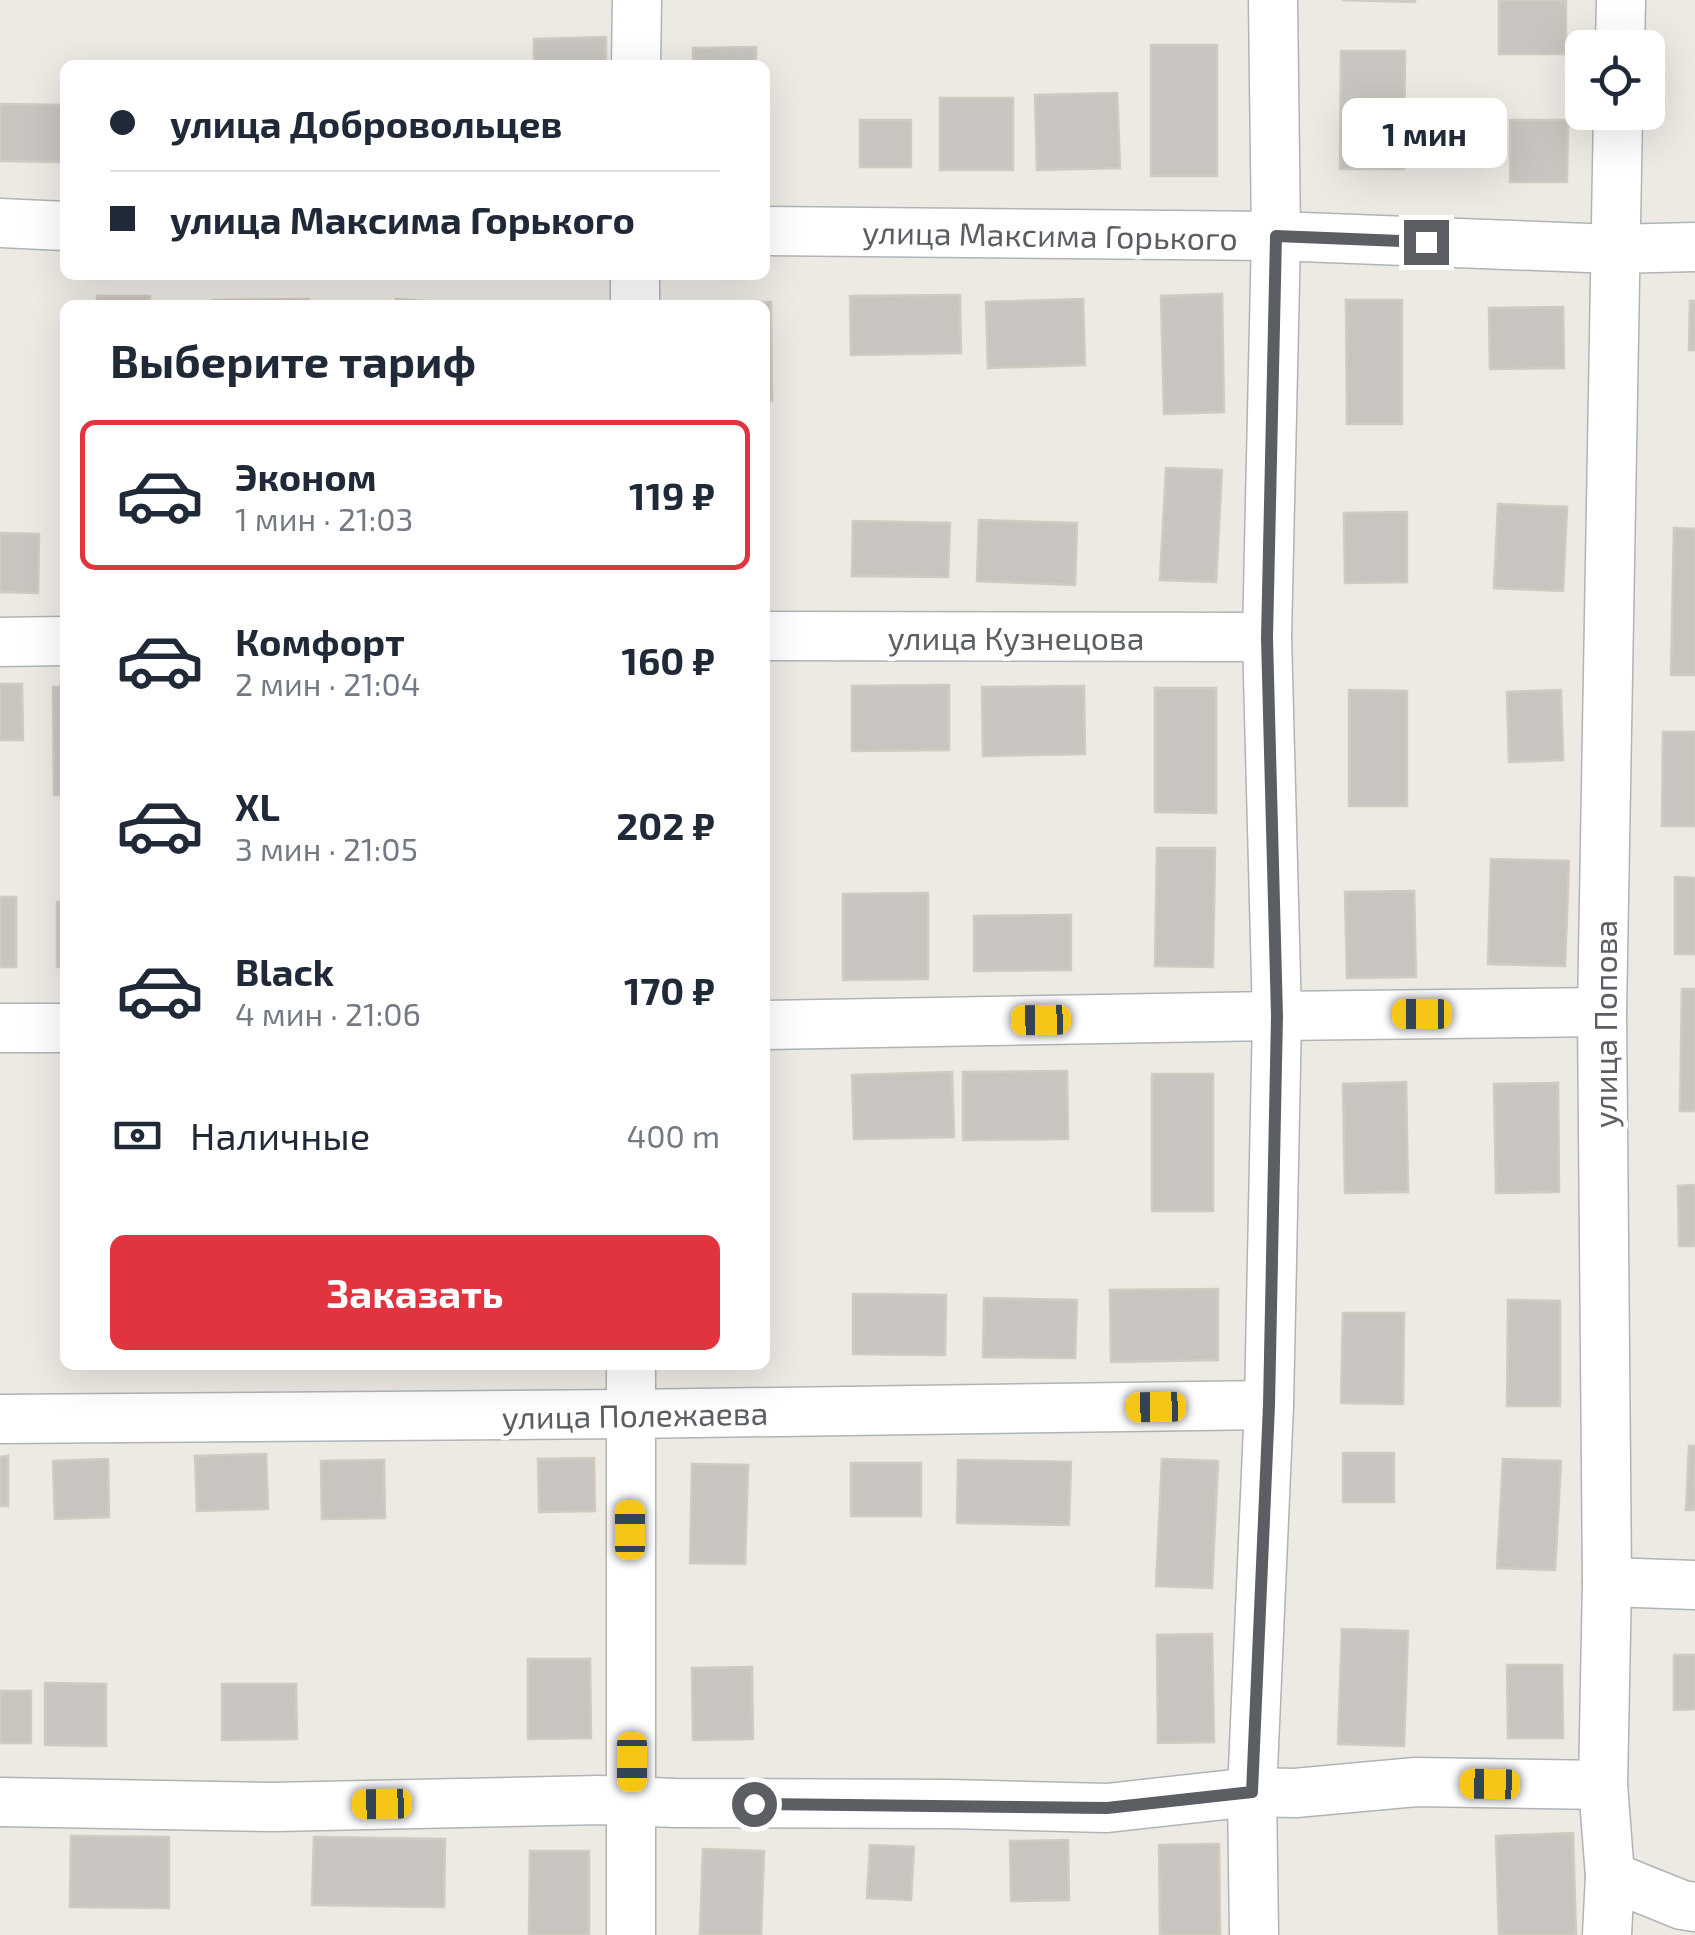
<!DOCTYPE html>
<html lang="ru">
<meta charset="utf-8">
<style>
:root{--surface:#fff;--page:#f6f6f7;--text:#1f2937;--muted:#747a83;--line:#e0e1e3;--accent:#e1343e}
body{margin:0;font-family:"Exo 2",sans-serif;background:var(--page);color:var(--text);height:100vh;display:flex;flex-direction:column;font-size:38px;white-space:nowrap}
*{box-sizing:border-box;margin:0}
p{font-size:32px;color:var(--muted)}
.icon{flex:none;width:55px;height:55px;fill:none;stroke:currentColor;stroke-width:2;stroke-linecap:round;stroke-linejoin:round}
.map{position:relative;flex:1;overflow:hidden}
.side{position:absolute;left:60px;top:300px;width:710px;height:1070px;display:flex;flex-direction:column;background:var(--surface);border-radius:15px;box-shadow:0 10px 40px #0002}
.side>*{flex:none}
.top-card{position:absolute;left:60px;top:60px;width:710px;height:220px;border-radius:15px;box-shadow:0 10px 40px #0002;display:grid;align-content:center;height:220px;padding:0 50px;background:var(--surface)}
.controls{position:absolute;left:1565px;top:30px;display:grid;gap:20px}
.controls a{display:grid;place-items:center;width:100px;height:100px;border-radius:15px;background:var(--surface);box-shadow:0 10px 40px #0002;font-size:50px}
.end{position:absolute;width:45px;height:45px;margin:-22px;border:12px solid #5b5f63;background:#fff;box-shadow:0 0 0 5px #fff}
.from{border-radius:50%}
.bubble{position:absolute;height:70px;border-radius:15px;background:var(--surface);box-shadow:0 10px 40px #0002;font-size:32px;font-weight:700;line-height:70px;text-align:center}
.car{position:absolute;width:30px;height:60px;margin:-30px -15px;border-radius:12px;box-shadow:0 0 8px 2px #0007;background:linear-gradient(#f5c518 24%,#345 0 40%,#f5c518 0 76%,#345 0 86%,#f5c518 0)}
.top-card b{display:flex;align-items:center;gap:35px;height:95px;font-size:38px}
.top-card b+b{border-top:2px solid var(--line)}
.top-card i{width:25px;height:25px;background:var(--text)}
ul{padding:0;list-style:none}
li{display:flex;align-items:center;gap:30px;height:150px;margin:0 20px 15px;padding:0 30px;border:5px solid transparent;border-radius:15px}
li div{flex:1}
li b{display:block;font-size:38px}
li em{font-style:normal;font-weight:700}
li.current{border-color:var(--accent)}
li>.icon{width:90px;height:90px;stroke-width:1.5}
h2{padding:0 50px;font-size:45px;line-height:120px}
.pay{display:flex;align-items:center;gap:25px;height:110px;padding:0 50px;font-size:38px}
.pay p{margin-inline-start:auto}
.cta{display:flex;gap:20px;margin-top:auto;padding:20px 50px}
.cta a{flex:1;height:115px;border-radius:15px;background:var(--accent);color:#fff;font-size:40px;font-weight:700;line-height:115px;text-align:center}
.map>svg:first-child{display:block}
.building{fill:#c8c4bf;stroke:#d1cac1;stroke-width:2.5}
.lines{fill:none;stroke-linecap:round;stroke-linejoin:round}
.minor-casing{stroke:#b0b4b7;stroke-width:51}
.minor{stroke:#fff;stroke-width:48}
.route{stroke:#5b5f63;stroke-width:12}
.labels{text-anchor:middle;dominant-baseline:central;stroke-width:9;stroke-linejoin:round;paint-order:stroke}
.street-label{font-size:32px;fill:#5b5f63;stroke:#fff}
</style>
<div class="map">
<svg width="1695" height="1935" viewBox="0 0 1695 1935">
<rect width="100%" height="100%" fill="#ede9e3"/>
<g class="building">
<path d="M1342 0H1415V2Z"/>
<rect x="1499" y="0" width="67" height="54"/>
<path d="M606 37V65H534V39Z"/>
<rect x="1151" y="45" width="66" height="131"/>
<path d="M756 47V65H693V48Z"/>
<path d="M1341 51H1405L1404 169H1340Z"/>
<path d="M1117 93 1120 168 1037 170 1035 95Z"/>
<rect x="940" y="98" width="73" height="72"/>
<path d="M0 104 65 105V162L0 161Z"/>
<rect x="860" y="120" width="51" height="47"/>
<path d="M1510 120H1568L1567 182H1510Z"/>
<path d="M1222 294 1224 412 1164 414 1161 296Z"/>
<path d="M960 295 961 353 851 355 850 296Z"/>
<rect x="97" y="296" width="53" height="9"/>
<path d="M309 299 310 305H213V300Z"/>
<path d="M396 299 455 303 454 305H395Z"/>
<path d="M1083 299 1085 365 988 368 986 302Z"/>
<path d="M1346 300H1402V424H1347Z"/>
<path d="M1690 301H1695V350H1689Z"/>
<path d="M771 302 772 401H765V305H700V303Z"/>
<path d="M1563 307 1564 368 1490 369 1489 308Z"/>
<path d="M1166 468 1222 470 1216 582 1160 580Z"/>
<path d="M1498 504 1567 507 1563 591 1494 588Z"/>
<path d="M1407 512V582L1345 583 1344 513Z"/>
<path d="M979 520 1077 523 1075 585 977 581Z"/>
<path d="M853 521 950 523 948 577 852 576Z"/>
<path d="M1674 528 1695 529V675H1671Z"/>
<path d="M0 533 39 534 38 593 0 592Z"/>
<path d="M0 684H22L23 740H0Z"/>
<path d="M949 685V750L852 751V686Z"/>
<path d="M1084 686 1085 754 983 756 982 687Z"/>
<path d="M53 687H65V795H54Z"/>
<path d="M1155 688H1216V813L1155 812Z"/>
<path d="M1349 690 1407 691V806H1349Z"/>
<path d="M1561 690 1563 760 1509 762 1507 692Z"/>
<path d="M1663 732H1695V826H1662Z"/>
<path d="M1157 848H1215L1213 967 1155 966Z"/>
<path d="M1491 859 1569 861 1565 966 1488 964Z"/>
<path d="M1675 877 1695 878V954H1675Z"/>
<path d="M1414 891 1416 977 1347 978 1345 892Z"/>
<path d="M928 893V979L843 980V894Z"/>
<rect x="0" y="897" width="16" height="70"/>
<rect x="57" y="902" width="8" height="65"/>
<path d="M1071 915V970L974 971V916Z"/>
<path d="M1682 989H1695V1111H1680Z"/>
<path d="M1067 1071 1068 1139 963 1140V1072Z"/>
<path d="M952 1072 954 1137 854 1139 852 1075Z"/>
<rect x="1152" y="1074" width="61" height="137"/>
<path d="M1406 1082 1408 1192 1345 1193 1343 1084Z"/>
<path d="M1558 1083 1559 1192 1496 1193 1494 1084Z"/>
<path d="M1695 1185V1246H1679L1678 1186Z"/>
<path d="M1218 1289V1360L1111 1362 1110 1290Z"/>
<path d="M853 1294 946 1295 945 1355 853 1354Z"/>
<path d="M984 1298 1077 1300 1075 1358 983 1357Z"/>
<path d="M1508 1300 1560 1301V1406H1507Z"/>
<path d="M1343 1313H1404L1403 1404 1341 1403Z"/>
<path d="M1689 1446H1695V1510H1686Z"/>
<rect x="1343" y="1453" width="51" height="49"/>
<path d="M266 1454 268 1509 197 1511 195 1456Z"/>
<path d="M8 1456V1506H0V1457Z"/>
<path d="M594 1458 595 1511 539 1512 538 1459Z"/>
<path d="M108 1459 109 1517 55 1519 53 1461Z"/>
<path d="M1162 1459 1218 1461 1212 1588 1156 1586Z"/>
<path d="M1503 1459 1561 1461 1555 1570 1497 1568Z"/>
<path d="M384 1460 385 1518 322 1519 321 1461Z"/>
<path d="M958 1460 1071 1462 1069 1525 957 1523Z"/>
<rect x="851" y="1463" width="70" height="53"/>
<path d="M692 1464 748 1465 745 1564 690 1563Z"/>
<path d="M1342 1629 1408 1631 1404 1746 1338 1744Z"/>
<path d="M1212 1634 1214 1742 1158 1743 1157 1635Z"/>
<path d="M1674 1655H1695V1709L1674 1710Z"/>
<path d="M528 1659H590L591 1738 528 1739Z"/>
<path d="M1507 1665H1562L1563 1738H1508Z"/>
<path d="M752 1667 753 1739 693 1740 692 1668Z"/>
<path d="M45 1683 106 1684V1746L45 1745Z"/>
<path d="M222 1684H296L297 1739 222 1740Z"/>
<rect x="0" y="1691" width="31" height="52"/>
<path d="M1573 1833 1576 1935H1499L1496 1836Z"/>
<path d="M71 1836 169 1837V1908L70 1907Z"/>
<path d="M314 1837 445 1839 444 1907 312 1905Z"/>
<path d="M1068 1840 1069 1900 1011 1901 1010 1841Z"/>
<path d="M1219 1844 1220 1935H1160L1159 1845Z"/>
<path d="M870 1845 914 1847 911 1900 867 1898Z"/>
<path d="M703 1849 764 1851 761 1935H700Z"/>
<path d="M530 1851H589V1935H529Z"/>
</g>
<g class="lines">
<defs>
<g id="minor">
<path d="M1620 48 1621 0"/>
<path d="M636 65 637 0"/>
<path d="M0 223 65 226"/>
<path d="M765 231 1276 236 1614 249 1695 247"/>
<path d="M635 275V305"/>
<path d="M765 636 1267 637"/>
<path d="M0 642 65 641"/>
<path d="M765 1025 1277 1016 1602 1012"/>
<path d="M0 1028H65"/>
<path d="M0 1419 629 1414 1269 1405"/>
<path d="M1607 1582 1695 1585"/>
<path d="M0 1802 274 1807 599 1800 676 1803 949 1804 1107 1808 1252 1792 1295 1793 1416 1782 1603 1785"/>
<path d="M1610 1876 1682 1905 1695 1907"/>
<path d="M631 1935V1365"/>
<path d="M1254 1935 1252 1792 1269 1405 1277 1016 1267 637 1276 236 1273 0"/>
<path d="M1607 1935 1610 1876 1603 1785 1607 1582 1602 1012 1618 112"/>
</g>
</defs>
<use href="#minor" class="minor-casing"/>
<use href="#minor" class="minor"/>
</g>
<g class="lines">
<path class="route" d="M754 1804 1107 1808 1252 1792 1269 1405 1277 1016 1267 638 1276 236 1426 242"/>
</g>
<g class="labels">
<g class="street-label">
<text transform="translate(1050 234) rotate(1)">улица Максима Горького</text>
<text x="1016" y="637">улица Кузнецова</text>
<text transform="translate(1604 1024) rotate(-90)">улица Попова</text>
<text transform="translate(635 1414) rotate(-1)">улица Полежаева</text>
</g>
</g>
</svg>
<div class="controls">
<a><svg class="icon" aria-label="locate" viewBox="0 0 24 24"><circle cx="12" cy="12" r="6"/><path d="M12 2v4M12 18v4M2 12h4M18 12h4"/></svg></a>
</div>
<i class="end from" style="left:754px;top:1804px"></i>
<i class="end" style="left:1426px;top:242px"></i>
<div class="bubble" style="left:1342px;top:98px;width:165px">1 мин</div>
<i class="car" style="left:1422px;top:1014px;rotate:270deg"></i>
<i class="car" style="left:1041px;top:1020px;rotate:269deg"></i>
<i class="car" style="left:1156px;top:1407px;rotate:269deg"></i>
<i class="car" style="left:630px;top:1530px;rotate:0deg"></i>
<i class="car" style="left:632px;top:1762px;rotate:180deg"></i>
<i class="car" style="left:1490px;top:1784px;rotate:271deg"></i>
<i class="car" style="left:382px;top:1804px;rotate:269deg"></i>
<div class="top-card">
<b><i class="from"></i>улица Добровольцев</b>
<b><i></i>улица Максима Горького</b>
</div>
<section class="side">
<h2>Выберите тариф</h2>
<ul>
<li class="current"><svg class="icon" aria-label="car" viewBox="0 0 24 24"><path d="M5 17H2v-5l4-1 3-4h7l3 4 3 1v5h-3M9 17h6M6 11h13"/><circle cx="7" cy="17" r="2"/><circle cx="17" cy="17" r="2"/></svg><div><b>Эконом</b><p>1 мин · 21:03</p></div><em>119 ₽</em></li>
<li><svg class="icon" aria-label="car" viewBox="0 0 24 24"><path d="M5 17H2v-5l4-1 3-4h7l3 4 3 1v5h-3M9 17h6M6 11h13"/><circle cx="7" cy="17" r="2"/><circle cx="17" cy="17" r="2"/></svg><div><b>Комфорт</b><p>2 мин · 21:04</p></div><em>160 ₽</em></li>
<li><svg class="icon" aria-label="car" viewBox="0 0 24 24"><path d="M5 17H2v-5l4-1 3-4h7l3 4 3 1v5h-3M9 17h6M6 11h13"/><circle cx="7" cy="17" r="2"/><circle cx="17" cy="17" r="2"/></svg><div><b>XL</b><p>3 мин · 21:05</p></div><em>202 ₽</em></li>
<li><svg class="icon" aria-label="car" viewBox="0 0 24 24"><path d="M5 17H2v-5l4-1 3-4h7l3 4 3 1v5h-3M9 17h6M6 11h13"/><circle cx="7" cy="17" r="2"/><circle cx="17" cy="17" r="2"/></svg><div><b>Black</b><p>4 мин · 21:06</p></div><em>170 ₽</em></li>
</ul>
<div class="pay"><svg class="icon" aria-label="cash" viewBox="0 0 24 24"><path d="M3 7h18v10H3z"/><circle cx="12" cy="12" r="2"/></svg>Наличные<p>400 m</p></div>
<div class="cta"><a>Заказать</a></div>
</section>
</div>
